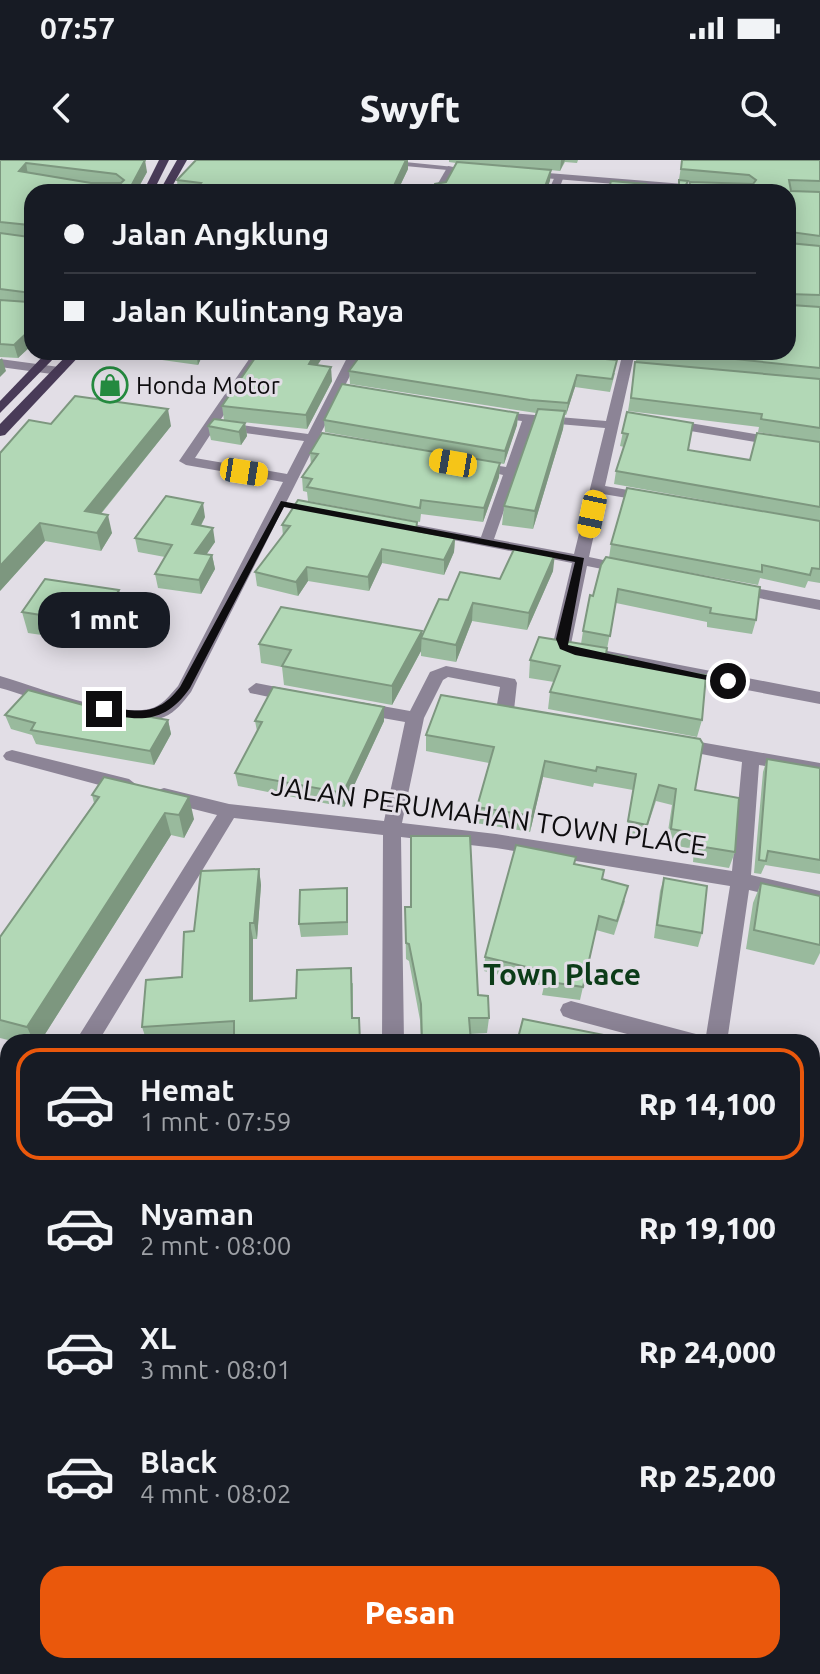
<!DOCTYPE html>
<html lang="id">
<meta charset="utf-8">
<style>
:root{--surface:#171b24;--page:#20242c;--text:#f1f3f6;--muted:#9ea1a6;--line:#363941;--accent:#ea580c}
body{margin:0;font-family:Ubuntu,sans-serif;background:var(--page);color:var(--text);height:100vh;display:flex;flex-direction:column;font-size:30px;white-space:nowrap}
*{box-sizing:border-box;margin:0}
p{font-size:26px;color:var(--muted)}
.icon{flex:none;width:44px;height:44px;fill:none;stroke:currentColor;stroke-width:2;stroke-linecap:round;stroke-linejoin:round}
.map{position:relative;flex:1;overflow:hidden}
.details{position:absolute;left:0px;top:874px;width:820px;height:640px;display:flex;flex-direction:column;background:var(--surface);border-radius:24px 24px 0 0;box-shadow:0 4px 20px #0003}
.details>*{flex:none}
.banner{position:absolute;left:24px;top:24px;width:772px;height:176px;border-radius:24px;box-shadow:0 4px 20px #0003;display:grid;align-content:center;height:176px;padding:0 40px;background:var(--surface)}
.end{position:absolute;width:36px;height:36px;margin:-18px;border:10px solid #0e0d0f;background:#fff;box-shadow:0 0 0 4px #fff}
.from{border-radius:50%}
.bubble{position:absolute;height:56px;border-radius:24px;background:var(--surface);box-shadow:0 4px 20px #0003;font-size:26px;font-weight:800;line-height:56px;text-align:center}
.car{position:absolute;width:24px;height:48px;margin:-24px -12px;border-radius:10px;box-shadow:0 0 6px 2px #0007;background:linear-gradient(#f5c518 24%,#345 0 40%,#f5c518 0 76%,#345 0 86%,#f5c518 0)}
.banner b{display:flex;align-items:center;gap:28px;height:76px;font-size:30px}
.banner b+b{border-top:2px solid var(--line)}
.banner i{width:20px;height:20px;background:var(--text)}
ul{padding:14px 0 0;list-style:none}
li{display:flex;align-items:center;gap:24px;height:112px;margin:0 16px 12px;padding:0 24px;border:4px solid transparent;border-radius:24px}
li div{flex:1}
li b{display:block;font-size:30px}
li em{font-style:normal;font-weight:800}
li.active{border-color:var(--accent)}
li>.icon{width:72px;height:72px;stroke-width:1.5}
.primary-button{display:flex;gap:16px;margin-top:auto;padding:16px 40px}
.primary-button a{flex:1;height:92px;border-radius:24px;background:var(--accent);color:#fff;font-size:32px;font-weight:800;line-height:92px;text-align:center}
.status{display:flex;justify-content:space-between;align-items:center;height:56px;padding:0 40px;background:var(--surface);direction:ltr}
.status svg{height:22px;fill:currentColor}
header{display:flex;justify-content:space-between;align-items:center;height:104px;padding:0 40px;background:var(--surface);font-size:36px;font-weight:800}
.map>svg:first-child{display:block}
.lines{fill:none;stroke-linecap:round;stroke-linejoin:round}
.minor{fill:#8c8496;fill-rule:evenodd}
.tertiary{fill:#8c8496;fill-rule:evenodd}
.secondary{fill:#645972;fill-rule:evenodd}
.primary{fill:#493b58;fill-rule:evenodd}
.wall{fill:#99ba9d}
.shaded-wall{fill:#7d977f}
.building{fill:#b2d8b6;stroke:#7d977f;stroke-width:2;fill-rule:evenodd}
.route{fill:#0e0d0f}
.labels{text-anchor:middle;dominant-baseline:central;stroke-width:6;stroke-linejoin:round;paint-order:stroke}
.far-poi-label{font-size:24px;fill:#0e0d0f;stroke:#e2dee6;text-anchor:start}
.street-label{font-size:28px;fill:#0e0d0f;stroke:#e2dee6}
.neighbourhood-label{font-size:30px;font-weight:bold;fill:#0c3c18;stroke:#e2dee6}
</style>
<div class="status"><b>07:57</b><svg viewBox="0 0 49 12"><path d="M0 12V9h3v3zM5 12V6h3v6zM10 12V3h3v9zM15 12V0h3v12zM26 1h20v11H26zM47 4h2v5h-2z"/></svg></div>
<header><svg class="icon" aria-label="back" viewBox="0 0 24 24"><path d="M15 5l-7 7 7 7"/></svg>Swyft<svg class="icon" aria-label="search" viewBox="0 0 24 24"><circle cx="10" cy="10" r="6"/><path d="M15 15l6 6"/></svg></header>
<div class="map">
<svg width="820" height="1514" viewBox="0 0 820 1514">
<rect width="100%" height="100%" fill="#e2dee6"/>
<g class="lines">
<g class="minor">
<path d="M448 6 456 8 443 32H433Z"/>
<path d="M556 14 564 16 558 32H548Z"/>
<path d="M254 192H266L219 262 308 274 350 192H362L320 275 332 280 325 284 316 283 191 532C183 542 176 552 164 557 123 575 41 539 0 528V516C38 527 112 557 149 549 161 547 170 535 178 526L283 322 186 305 179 301ZM214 269 304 281 287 314 195 298Z"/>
<path d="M623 192H635L605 326 651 334 658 338 651 342 603 334 589 397 632 406 635 409 627 414 587 406 571 484 820 532V544L569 496 558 491 554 479 572 403 391 368 384 364 391 360 481 377 503 315 467 306 474 302 506 307 522 261 488 257V251L606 261ZM535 262 605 268 574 394 494 379Z"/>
<path d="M0 199 59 207 65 211 59 215 0 207Z"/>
<path d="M666 259 820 285V293L661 266V260Z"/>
<path d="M733 424 820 440V450L728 432 725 429Z"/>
<path d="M446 506 515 519 517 523 514 550 505 556 496 550 500 527 448 517 443 520 424 558 402 663 496 674 732 711 742 602 671 588 668 584 671 580 677 578 820 603V615L759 605 751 715 820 731V747L749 730 727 882H705L730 726 496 688 401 677 404 882H382L383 675 234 658 98 882H75L217 655 158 640 155 635 158 630 164 628 229 644 384 661 405 562 360 554 351 548 360 542 410 551 430 512Z"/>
<path d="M256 523 297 531 305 537 297 543 250 533 248 529Z"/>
<path d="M12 590 129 619 138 626 129 633 6 600 3 596 6 592Z"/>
<path d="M571 841 692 873 700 875 703 882H657L571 859 563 856 560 850 563 844Z"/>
<path d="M8 936V959L0 962V939Z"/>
<path d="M8 966V989L0 992V969Z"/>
<path d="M812 1116 820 1118V1144L812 1140Z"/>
<path d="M812 1304 820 1306V1334L812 1332Z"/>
</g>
<g class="tertiary">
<path d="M342 0H385L484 10 479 13Z"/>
<path d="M523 11 746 29 751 32H709L520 16Z"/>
</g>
<g class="secondary">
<path d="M0 1154 8 1157V1192L0 1189Z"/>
<path d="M0 1251 8 1255V1292L0 1288Z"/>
<path d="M134 1506H166L169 1514H137Z"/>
<path d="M207 1506H239L242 1514H210Z"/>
</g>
<g class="primary">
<path d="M159 0H169L153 32H143Z"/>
<path d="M177 0H187L169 32H159Z"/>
<path d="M47 192H60L0 253V241Z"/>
<path d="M70 192H83L5 275 0 276V264Z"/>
</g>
</g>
<g class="wall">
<path d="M0 0 147 12 136 32H32V185L18 198 0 197Z"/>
<path d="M449 0H578L577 3 565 2 560 11 550 10V21L446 22 456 3 449 2Z"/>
<path d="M682 0H820V282L758 272 759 267 628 251 636 201 635 192H788V32L688 21 686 32H677Z"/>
<path d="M408 9 397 32H178L177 20Z"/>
<path d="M149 192H204L198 205 155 199 154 193Z"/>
<path d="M534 192H620L618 200Z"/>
<path d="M317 205 332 221 307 269 224 260 222 246Z"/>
<path d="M349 211 615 213 610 232 575 227 566 255H565L563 269 533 369 502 365 504 346 536 253 350 224Z"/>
<path d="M627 252 688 290 750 300 820 282V361L614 324 616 311 624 287 620 286Z"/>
<path d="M518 253 517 265 504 304 325 272 324 260Z"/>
<path d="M245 263 247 276 241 285 211 280 208 266Z"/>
<path d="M51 264 171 266 101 354 112 373 101 391 45 381 0 431Z"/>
<path d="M310 293 500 303 499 317 483 362 421 354 420 362 308 341 307 332 303 331 302 317 311 305Z"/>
<path d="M205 357 201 366 215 382 206 394 212 395 215 409 201 434 158 428 155 414 165 397 138 392 135 378Z"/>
<path d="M820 361V423L808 421 805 428 760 418 758 425 609 398 611 384Z"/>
<path d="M417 362V371L455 378 454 392 444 415 382 403 369 431 308 421 298 436 257 426 255 412 283 376 282 365Z"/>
<path d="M601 405 756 460 752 474 707 467V462L616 443 606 494 626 504 702 560 697 577 548 549 550 532 554 522 529 518 530 500 581 484 583 471Z"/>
<path d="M553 411 527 470 472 461 456 502 421 496V491L392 545 284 525 282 507 261 503 259 484 422 471V477L448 440 500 419Z"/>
<path d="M124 450 103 484 28 473 22 452Z"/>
<path d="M441 535 695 630 735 692 729 708 693 702 694 689 666 684 672 645 656 641 643 680 625 677 633 630 594 623 593 627 543 617 530 672 476 663 477 647 489 603 426 591V575Z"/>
<path d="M87 546 168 560 171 574 154 605 36 584 32 575 11 569 5 555Z"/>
<path d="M255 561H384L344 647 238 626 235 613 257 571Z"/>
<path d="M767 599 820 608V714L765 705 761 714 754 713 763 612Z"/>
<path d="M92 635 194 659 184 678 171 675 40 882H16L0 878V777L94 643Z"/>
<path d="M575 704 602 719 625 741 614 775 596 770 580 840 542 835 544 826 484 811 485 797Z"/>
<path d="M259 709 261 725 257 779H253V841L296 838 353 823V858H359L360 882H234V876L147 882 142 867 182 817 194 771Z"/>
<path d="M664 718 702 773 698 787 654 778 660 731Z"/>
<path d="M761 723 820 736V793L814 805 746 789 753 743Z"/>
<path d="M348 741V775L301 777 299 764Z"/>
<path d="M405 747 478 835 489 858 487 873 470 874 471 882H421L420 860 409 801 406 799Z"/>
</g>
<g class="shaded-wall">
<path d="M145 0 147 12 136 32H128Z"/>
<path d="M406 0H408V9L397 32H391Z"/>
<path d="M561 0H565L560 11Z"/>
<path d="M26 3 28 15 19 11Z"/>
<path d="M551 10 550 21 546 32H543Z"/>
<path d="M32 168V185L18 198 14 185Z"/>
<path d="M196 192H204L198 205Z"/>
<path d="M316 192H326L310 217 309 204Z"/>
<path d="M2 198 6 211 0 217V200Z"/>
<path d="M331 207 332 221 307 269 306 255Z"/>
<path d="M577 215 575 227 566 255 568 243Z"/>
<path d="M168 249 171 266 89 368 85 351Z"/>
<path d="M565 251 563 269 533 369 535 351Z"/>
<path d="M518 253 517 265 504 304 505 291Z"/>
<path d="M245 263 247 276 241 285 239 272Z"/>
<path d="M500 303 499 317 483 362 484 348Z"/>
<path d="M203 343 205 357 194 378 192 364Z"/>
<path d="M108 355 112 373 101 391 97 373Z"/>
<path d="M40 363 45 381 0 431V406Z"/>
<path d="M213 368 215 382 198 407 195 393Z"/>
<path d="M455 378 454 392 444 415V400Z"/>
<path d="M382 389V403L369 431 368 417Z"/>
<path d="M555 394 553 411 527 470 529 453Z"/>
<path d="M212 395 215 409 201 434 199 420Z"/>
<path d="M307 407 308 421 298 436 296 422Z"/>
<path d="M119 430 124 450 103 484 97 464Z"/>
<path d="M473 443 472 461 456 502V485Z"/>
<path d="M422 471 421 491 392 545V526Z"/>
<path d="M384 547V561L344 647 343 633Z"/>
<path d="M168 560 171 574 154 605 150 591Z"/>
<path d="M545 601 543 617 530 672 532 656Z"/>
<path d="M189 637 194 659 184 678 179 655Z"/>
<path d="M165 653 171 675 40 882H34L27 867Z"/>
<path d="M259 709 261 725 257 779 254 763Z"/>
<path d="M250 763 253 779V856L250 841Z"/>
<path d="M4 1020 8 1026V1033L4 1036 0 1030V1023Z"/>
</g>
<g class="building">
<path d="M0 0H145L128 32H32V160L30 162H32V168L14 185 0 184V140L28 142 32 133 0 129V73L29 77 32 74 29 65 0 62ZM26 3 116 14 124 20 121 23H91L19 11Z"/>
<path d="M196 0H406L391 32H193L201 23 177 20Z"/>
<path d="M682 0H820V21L789 20 791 31 820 32V76L791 72 789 83 820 86V135L789 134 791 145 820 147V208L668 192H788V32H688L690 22 753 24 756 20 749 15 681 9Z"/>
<path d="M457 2 551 10 543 32H432L435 24 446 22Z"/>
<path d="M679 20 688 21 682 32H679Z"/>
<path d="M611 21 646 24 643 32H608Z"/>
<path d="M259 192H316L309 204 331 207 306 255 222 246Z"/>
<path d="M363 192H525L617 200 612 219 577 215 568 243 530 240 349 211Z"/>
<path d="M635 202 820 219V268L761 259 762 254 631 238Z"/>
<path d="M342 224 518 253 505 291 324 260Z"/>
<path d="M75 236 168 249 85 351 108 355 97 373 40 363 0 406V293L29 260 51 264Z"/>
<path d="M538 249 565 251 535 351 504 346Z"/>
<path d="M627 252 693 263 688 290 750 300 757 273 820 282V347L616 311 628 274 622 273Z"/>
<path d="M214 259 245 263 239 272 208 266Z"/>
<path d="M322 273 500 303 484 348 421 340 420 348 307 327 312 319 302 317 318 294 310 293Z"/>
<path d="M627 328 820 361V409L812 408 810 415 762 405V412L611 384Z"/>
<path d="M166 336 203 343 192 364 213 368 195 393 212 395 199 420 155 414 172 385 135 378Z"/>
<path d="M298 340 417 362 416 371 455 378 444 400 382 389 368 417 307 407 296 422 255 412 290 366 282 365Z"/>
<path d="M515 387 555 394 529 453 473 443 456 485 421 478 439 439 448 440 460 412 500 419Z"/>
<path d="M606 397 760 427 756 460 710 453 711 448 618 429 610 476 583 471 590 435 593 436 601 405Z"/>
<path d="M45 419 119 430 97 464 22 452Z"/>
<path d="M281 447 422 471 392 526 282 506 291 490 259 484Z"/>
<path d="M539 477 607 488 606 494 627 497 626 504 706 515 702 560 550 532 560 506 530 500Z"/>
<path d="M273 527 384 547 343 633 235 613 262 562 255 561Z"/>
<path d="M28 530 87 546 168 560 150 591 31 570 35 563 5 555Z"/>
<path d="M441 535 700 579 703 584 695 630 739 638 735 692 698 686 699 674 671 669 676 629 659 625 647 665 628 661 636 614 597 607 596 611 545 601 532 656 477 647 494 587 426 575Z"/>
<path d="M767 599 820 608V700L768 691 766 701 759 700Z"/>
<path d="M104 617 189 637 179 655 165 653 27 867 0 860V777L99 637 92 635Z"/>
<path d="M411 676H470L478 835 488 836 489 858H469L471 882H422L421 844 409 784 406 783 405 747H411Z"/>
<path d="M516 685 576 697 574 704 604 710 602 719 628 726 617 761 599 756 583 827 544 821 547 812 485 797Z"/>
<path d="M259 709 254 763H250V841L296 838 297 810 351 808 352 858H359L360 882H234V861L142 867 146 820 182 817 184 772 194 771 201 711Z"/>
<path d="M664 718 707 726 702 773 657 765Z"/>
<path d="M761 723 820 736V785L754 770Z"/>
<path d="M347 728V762L299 764 300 730Z"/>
<path d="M523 859 609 876 608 882H517Z"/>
<path d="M8 978V1025L4 1020 0 1023V984Z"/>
<path d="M382 1506H402L414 1514H378Z"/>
<path d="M426 1506H525L522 1514H421Z"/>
</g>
<path class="route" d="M281 341 584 398 568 485 733 521 728 524 575 495 560 489 556 479 575 402 284 347 190 528C165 564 139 562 100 552L104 546C138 552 157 557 180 527Z"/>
<defs>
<symbol id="shop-ring" viewBox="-11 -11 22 22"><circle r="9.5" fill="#e2dee6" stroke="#248a3f" stroke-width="1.5"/><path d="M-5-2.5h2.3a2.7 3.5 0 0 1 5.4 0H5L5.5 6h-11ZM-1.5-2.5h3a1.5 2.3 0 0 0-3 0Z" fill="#248a3f"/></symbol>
</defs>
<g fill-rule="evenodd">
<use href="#shop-ring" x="90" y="205" width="40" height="40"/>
</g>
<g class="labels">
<g class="far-poi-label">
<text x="136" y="225">Honda Motor</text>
</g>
<g class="street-label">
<text transform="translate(489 655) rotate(8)">JALAN PERUMAHAN TOWN PLACE</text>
</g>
<g class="neighbourhood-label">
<text x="562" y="814">Town Place</text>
</g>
</g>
</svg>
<i class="end from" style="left:728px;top:521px"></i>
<i class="end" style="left:104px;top:549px"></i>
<div class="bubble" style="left:38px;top:432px;width:132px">1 mnt</div>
<i class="car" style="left:453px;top:303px;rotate:280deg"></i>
<i class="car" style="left:244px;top:312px;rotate:99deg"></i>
<i class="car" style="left:592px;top:354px;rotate:192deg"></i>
<div class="banner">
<b><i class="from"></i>Jalan Angklung</b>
<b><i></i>Jalan Kulintang Raya</b>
</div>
<section class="details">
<ul>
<li class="active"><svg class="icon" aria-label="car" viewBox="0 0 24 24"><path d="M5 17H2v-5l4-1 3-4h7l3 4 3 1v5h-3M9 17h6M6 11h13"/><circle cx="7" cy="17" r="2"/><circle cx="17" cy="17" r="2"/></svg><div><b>Hemat</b><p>1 mnt · 07:59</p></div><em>Rp 14,100</em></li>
<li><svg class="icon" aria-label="car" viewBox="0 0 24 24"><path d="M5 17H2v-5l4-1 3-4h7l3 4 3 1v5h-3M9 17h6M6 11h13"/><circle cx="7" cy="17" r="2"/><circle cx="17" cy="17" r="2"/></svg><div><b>Nyaman</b><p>2 mnt · 08:00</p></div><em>Rp 19,100</em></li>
<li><svg class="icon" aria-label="car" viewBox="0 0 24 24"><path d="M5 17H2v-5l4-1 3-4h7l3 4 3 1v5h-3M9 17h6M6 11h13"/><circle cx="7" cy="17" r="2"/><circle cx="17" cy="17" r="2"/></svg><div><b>XL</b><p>3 mnt · 08:01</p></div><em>Rp 24,000</em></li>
<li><svg class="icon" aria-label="car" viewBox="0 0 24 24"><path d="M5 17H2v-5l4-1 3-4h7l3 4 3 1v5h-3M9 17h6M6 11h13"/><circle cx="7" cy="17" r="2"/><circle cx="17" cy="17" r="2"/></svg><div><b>Black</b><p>4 mnt · 08:02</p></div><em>Rp 25,200</em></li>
</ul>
<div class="primary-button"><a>Pesan</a></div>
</section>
</div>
